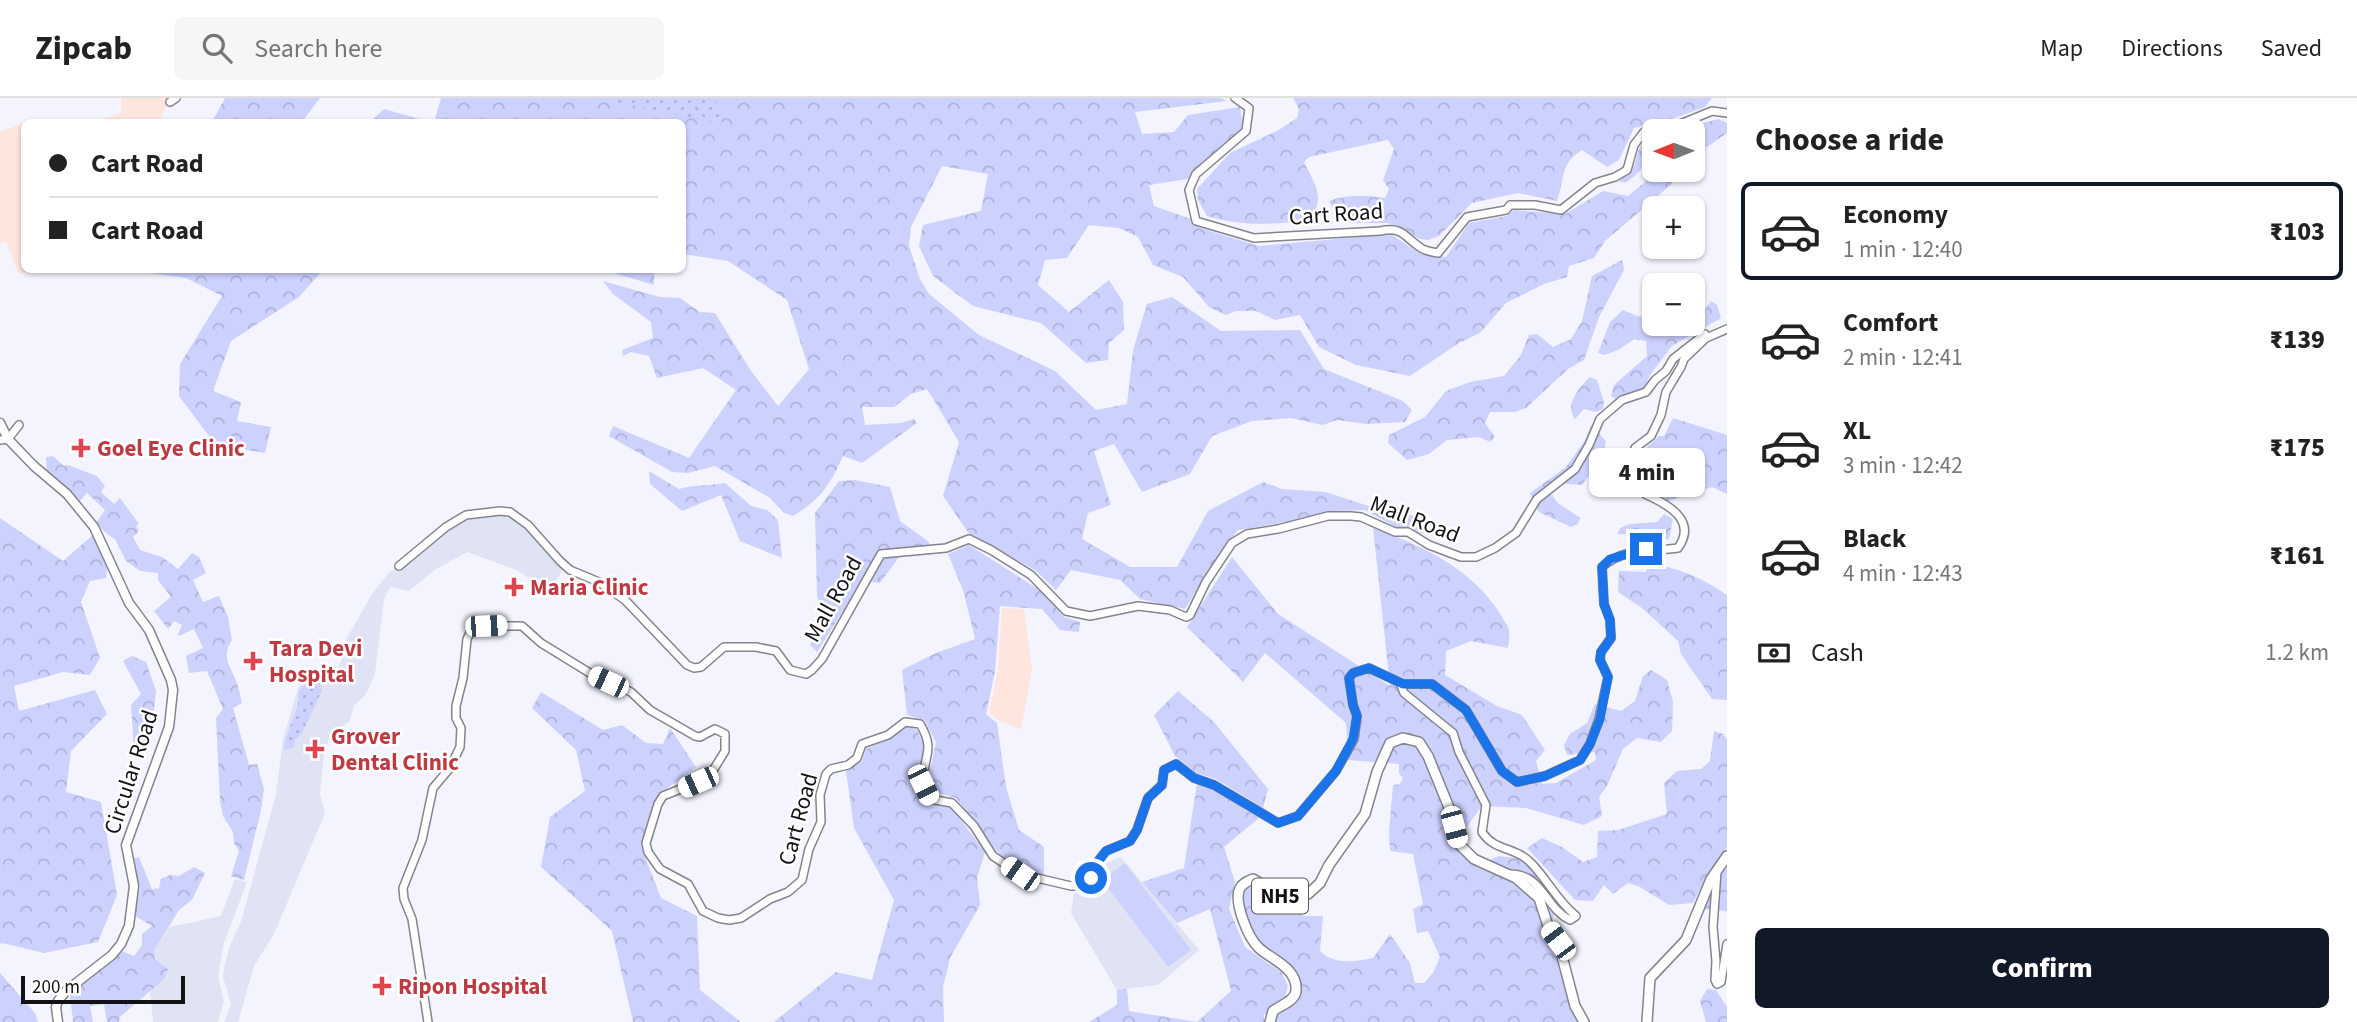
<!DOCTYPE html>
<meta charset="utf-8">
<style>
:root{--surface:#fff;--page:#f6f6f6;--text:#222;--muted:#767676;--line:#e0e0e0;--accent:#111827}
body{margin:0;font-family:"Source Sans 3",sans-serif;background:var(--page);color:var(--text);height:100vh;display:flex;flex-direction:column;font-size:26px;white-space:nowrap}
*{box-sizing:border-box;margin:0}
p{font-size:23px;color:var(--muted)}
.icon{flex:none;width:38px;height:38px;fill:none;stroke:currentColor;stroke-width:2;stroke-linecap:round;stroke-linejoin:round}
.map{position:relative;flex:1;overflow:hidden}
.details{display:flex;flex-direction:column;background:var(--surface);width:630px}
.details>*{flex:none}
.banner{position:absolute;left:21px;top:21px;width:665px;height:154px;border-radius:10px;box-shadow:0 2px 5px #0004;display:grid;align-content:center;height:154px;padding:0 28px;background:var(--surface)}
.needle{width:46px;rotate:269deg}
.buttons{position:absolute;left:1642px;top:21px;display:grid;gap:14px}
.buttons a{display:grid;place-items:center;width:63px;height:63px;border-radius:10px;background:var(--surface);box-shadow:0 2px 5px #0004;font-size:35px}
.scale{position:absolute;left:21px;bottom:18px;width:164px;box-sizing:border-box;padding-left:7px;border:4px solid #121215;border-top:0;font-size:19px;line-height:24px;white-space:nowrap;color:#121215;-webkit-text-stroke:5px #fff;paint-order:stroke}
.end{position:absolute;width:32px;height:32px;margin:-16px;border:9px solid #1a73e8;background:#fff;box-shadow:0 0 0 4px #fff}
.from{border-radius:50%}
.bubble{position:absolute;height:49px;border-radius:10px;background:var(--surface);box-shadow:0 2px 5px #0004;font-size:23px;font-weight:800;line-height:49px;text-align:center}
.car{position:absolute;width:21px;height:42px;margin:-21px -10px;border-radius:9px;box-shadow:0 0 5px 2px #0007;background:linear-gradient(#fff 24%,#345 0 40%,#fff 0 76%,#345 0 86%,#fff 0)}
.banner b{display:flex;align-items:center;gap:24px;height:66px;font-size:26px}
.banner b+b{border-top:2px solid var(--line)}
.banner i{width:18px;height:18px;background:var(--text)}
ul{padding:0;list-style:none}
li{display:flex;align-items:center;gap:21px;height:98px;margin:0 14px 10px;padding:0 14px;border:4px solid transparent;border-radius:10px}
li div{flex:1}
li b{display:block;font-size:26px}
li em{font-style:normal;font-weight:800}
li.current{border-color:var(--accent)}
li>.icon{width:63px;height:63px;stroke-width:1.5}
h2{padding:0 28px;font-size:32px;line-height:84px}
.pay{display:flex;align-items:center;gap:18px;height:77px;padding:0 28px;font-size:26px}
.pay p{margin-inline-start:auto}
.cta{display:flex;gap:14px;margin-top:auto;padding:14px 28px}
.cta a{flex:1;height:80px;border-radius:10px;background:var(--accent);color:#fff;font-size:28px;font-weight:800;line-height:80px;text-align:center}
header{display:flex;align-items:center;gap:42px;box-sizing:border-box;height:98px;padding:0 35px;background:var(--surface);border-bottom:2px solid var(--line)}
header strong{font-size:33px}
nav{display:flex;gap:38px;margin-inline-start:auto;font-size:24px}
.search{width:490px;height:63px;background:var(--page);display:flex;align-items:center;gap:18px;box-sizing:border-box;padding:0 24px;border-radius:10px;color:var(--muted);font-size:26px}
main{display:flex;flex:1;min-height:0}
.map>svg:first-child{display:block}
.built{fill:#e0e3f3}
.medical{fill:#fee5dd}
.green{fill:#cdd1fe}
.forest{fill:url(#forest-crowns)}
.park{fill:url(#park-dots)}
.lines{fill:none;stroke-linecap:round;stroke-linejoin:round}
.secondary-casing{stroke:#83848c;stroke-width:10}
.primary-casing{stroke:#83848c;stroke-width:11}
.highway-casing{stroke:#83848c;stroke-width:12}
.secondary{stroke:#fff;stroke-width:7}
.primary{stroke:#fff;stroke-width:8}
.highway{stroke:#fff;stroke-width:9}
.route{stroke:#1a73e8;stroke-width:9}
.health-dot{fill:#e0444e;stroke:#fff;stroke-width:2.5}
.labels{text-anchor:middle;dominant-baseline:central;stroke-width:5;stroke-linejoin:round;paint-order:stroke}
.shield{fill:#fff;stroke:#59595b;stroke-width:2}
.shield-label{font-size:21px;font-weight:bold;fill:#121215}
.street-label{font-size:23px;fill:#121215;stroke:#fff}
.health-label{font-size:23px;font-weight:bold;fill:#be3a42;stroke:#fff;text-anchor:start}
</style>
<header>
<strong>Zipcab</strong>
<div class="search"><svg class="icon" aria-label="search" viewBox="0 0 24 24"><circle cx="10" cy="10" r="6"/><path d="M15 15l6 6"/></svg>Search here</div>
<nav><a>Map</a><a>Directions</a><a>Saved</a></nav>
</header>
<main>
<div class="map">
<svg width="1727" height="924" viewBox="0 0 1727 924">
<defs>
<pattern id="forest-crowns" width="20" height="18" patternUnits="userSpaceOnUse" patternTransform="scale(1.75)"><rect width="20" height="18" fill="#cdd1fe"/><path d="M2 6a3 3 0 1 1 6 0M12 15a3 3 0 1 1 6 0" fill="none" stroke="#afb2d9"/></pattern>
<pattern id="park-dots" width="8" height="8" patternUnits="userSpaceOnUse" patternTransform="scale(1.75)"><rect width="8" height="8" fill="#cdd1fe"/><path d="M2 2h.1M6 6h.1" fill="none" stroke="#afb2d9" stroke-width="1.8" stroke-linecap="round"/></pattern>
</defs>
<rect width="100%" height="100%" fill="#f3f4fe"/>
<g class="built">
<path d="M501 410H513L567 463 551 492 514 471 467 454 436 471 409 493 390 489 384 502 375 576 366 596 354 608 349 624 335 632 330 638 324 655 320 696 325 715 274 836 254 868 238 924H224L231 906 223 879 224 870 230 847 241 824 276 696 283 641 300 584 322 583 337 572 343 559 347 540 372 496 388 476 430 439 454 420Z"/>
<path d="M1121 759 1199 852 1158 887 1117 892 1071 815 1074 795 1089 788 1102 767Z"/>
<path d="M235 781 247 784 224 845 218 878 224 903 218 924H153L150 892 164 881 155 861 154 853 170 829 221 818Z"/>
</g>
<g class="medical">
<path d="M121 0H169L160 24H95L121 15Z"/>
<path d="M24 25V172H32L19 176 6 144 0 145V34Z"/>
<path d="M1002 510 1024 511 1032 572 1021 631 1000 623 989 615 998 571Z"/>
</g>
<path class="green" d="M1125 765 1191 852 1168 869 1102 782Z"/>
<g class="forest">
<path d="M225 0H320L302 24H212Z"/>
<path d="M441 0H1221L1227 3 1135 14 1142 36 1174 34 1188 17 1240 9 1243 31 1188 81 1149 87 1154 108 1191 121 1200 130 1259 148 1391 136 1420 156 1446 159 1469 125 1507 118 1514 112 1565 116 1603 93 1628 98 1645 84 1654 66V72H1674L1670 77 1672 86 1605 143 1594 160 1569 168 1567 179 1544 186 1506 205 1480 235 1459 245 1410 278 1356 267 1319 249 1300 217 1275 222 1256 213H1236L1226 217 1209 209 1183 179 1153 167 1138 139 1119 130 1089 127 1067 160 1045 162 1038 187 1069 214 1109 182 1123 204 1124 232 1109 245 1108 262 1086 265 1041 225 973 208 933 178 919 148 923 127 981 113 988 76 942 68 911 129 909 148 920 181 929 196 979 237 1055 273 1096 312 1127 306 1133 252 1147 206 1172 199 1221 233 1300 232 1324 271 1403 303 1412 312 1405 324 1366 326 1337 322 1323 327 1291 320 1252 323 1212 338 1190 376 1142 394 1114 346 1094 353 1111 407 1088 415 1082 441 1130 469H1177L1208 413 1263 384 1282 391 1325 394 1381 412 1420 419 1426 436 1396 429 1365 412 1336 413 1293 423 1238 432 1223 451 1185 511 1140 501 1120 482 1071 472 1056 492 1035 472 970 437 943 398 959 344 927 291 911 296 894 309H862L865 327 901 325 914 321 917 325 862 365 843 358C830 387 821 401 793 418L784 415 770 400 715 368 688 375 672 374 609 338 613 328 689 360 736 292 703 270 657 280 649 258 631 254 623 258 622 252 653 240 651 224 613 196 603 183 660 199 680 200 700 214 715 215 751 273 778 308 809 271 787 202 728 163 683 156 682 24H434Z"/>
<path d="M1293 0H1712L1705 9 1666 23 1634 30 1619 62 1607 69 1582 52C1559 66 1565 82 1557 103L1518 95 1472 105 1439 138 1428 142 1420 141 1388 125H1348L1335 115 1329 103C1347 96 1366 97 1385 100L1389 91 1383 82 1394 51 1388 42 1309 59 1304 64C1315 87 1327 101 1308 123 1271 126 1243 129 1207 118L1198 102 1197 91 1230 55 1277 33 1297 20 1299 11Z"/>
<path d="M384 11 430 24H370Z"/>
<path d="M1718 21 1727 25V35L1707 49 1692 45V33H1673Z"/>
<path d="M1654 39C1654 59 1642 74 1625 85L1619 83 1634 68 1639 51 1646 40Z"/>
<path d="M1622 162 1624 172 1599 219 1584 262 1568 271 1526 310 1515 314H1490L1485 325 1495 339 1490 344 1479 339 1447 342 1429 356 1407 362 1388 345 1389 337 1425 319 1446 293 1470 284 1504 278 1521 257 1529 237 1537 236 1553 249 1571 241 1582 223 1592 178Z"/>
<path d="M139 172H323L299 199 231 243 213 293 241 304 237 323 271 329 265 355 215 346 179 298 180 266 222 198 186 180 141 174Z"/>
<path d="M604 172H654V187Z"/>
<path d="M1711 203 1717 207 1721 220 1672 248 1650 277 1645 289 1634 296 1616 301 1611 298 1614 287 1647 258 1646 243 1634 241 1620 251 1605 257 1598 255 1610 224 1623 212 1637 218 1654 220V226H1692V217L1704 213Z"/>
<path d="M1590 279 1597 282 1604 304 1603 311 1596 314 1584 311 1575 321C1564 306 1579 290 1590 279Z"/>
<path d="M1673 320 1727 337V396L1712 389 1665 404 1648 400 1643 381 1644 352 1659 338H1664Z"/>
<path d="M1591 327 1606 343 1604 356 1582 387 1552 385 1546 390 1558 405 1580 420 1578 426 1571 429 1539 414 1530 395 1566 369 1585 342Z"/>
<path d="M53 358 64 368 68 367 97 378 105 388 101 394 114 406 120 400 139 426 136 428 139 433 133 439 140 452 162 459 178 471 192 455 199 459 206 475 193 482 203 504 219 498 228 519 232 542C222 556 228 565 234 578 238 586 240 597 242 605L233 610 249 667 257 666 264 691 261 712 244 782 231 778 239 753 234 745 233 734 223 718 220 703 216 620 223 611 207 573 189 575 186 558 203 550 194 531 179 538 178 536 182 527 174 523 168 531 154 513 171 499 158 482V475L140 473 126 463 115 441 107 436 96 425 105 412 87 395 78 405 47 375 46 359Z"/>
<path d="M649 373 679 391C695 386 709 388 725 385L751 408 767 412 778 422 782 460 740 443 721 397 682 413 650 386Z"/>
<path d="M855 382 890 389 900 423 929 444V448L905 451 880 485 862 483 817 554 810 547 825 518 817 498 815 415 839 383Z"/>
<path d="M1664 416 1673 421 1669 441 1653 444 1644 437 1617 436 1620 430 1630 426 1657 424Z"/>
<path d="M0 420 63 463 94 436 108 461 106 480 90 483 81 504 100 560 90 577 63 574 14 588 19 613 95 592 107 616 71 653 66 694 101 704 117 797 98 844 44 855 2 845 0 846Z"/>
<path d="M1373 430C1422 447 1475 472 1502 519 1504 523 1509 529 1509 533 1510 538 1508 545 1508 550L1471 543 1446 553 1445 577 1497 608 1522 617 1545 652 1536 663 1542 686 1556 685 1596 662 1595 654 1567 657 1564 647 1570 636 1587 625 1595 606 1621 613 1635 603 1643 578 1651 572 1667 582 1673 604 1672 633 1661 644 1637 640 1623 651 1607 688 1599 699 1602 718 1584 727 1526 710 1482 708 1454 746 1478 767 1499 758 1524 761 1558 807 1548 831 1557 843 1582 924H1272L1275 914 1294 902 1297 882C1273 857 1235 830 1242 791L1254 783 1284 802 1298 805 1303 818H1323L1320 853C1334 867 1355 864 1373 860L1390 836 1410 865 1415 885H1424L1433 875 1440 859 1428 833 1417 835 1413 811 1423 806 1413 756 1390 753 1389 734 1393 687 1400 686 1403 680 1399 676V666L1348 662 1346 625 1265 555 1243 584 1187 529 1232 459 1278 516 1390 588Z"/>
<path d="M969 447 1041 493 1064 519 1080 524 1079 534 1060 532 1042 511 1000 508 995 573 986 616 997 625 1006 689 1019 732 1044 749V777L1025 773 999 756 956 700 934 694 928 682 936 644 924 622 907 617 902 572 936 555 975 541 963 492 948 456Z"/>
<path d="M1649 465C1678 470 1703 480 1727 497V602L1712 601 1681 556 1678 543 1642 510 1618 494 1619 473 1646 474Z"/>
<path d="M132 558 146 564 156 593 152 631 145 650 134 651 131 607 141 596 123 563Z"/>
<path d="M1178 593 1214 624 1268 691 1263 710 1216 681 1196 675 1175 658 1154 617Z"/>
<path d="M541 594 603 632 622 627 646 645 663 646 670 630 696 669 661 695 643 743 644 756 661 800 697 818 700 892 741 924H633L612 833 541 769 550 719 585 693 576 652 532 610Z"/>
<path d="M907 628 917 632 924 646 920 687 928 704 951 709 985 754 977 780 980 807 950 860 943 889 944 924H774L836 874 872 882 894 802 854 730 846 673 862 663 866 651 890 641Z"/>
<path d="M1714 633 1723 636 1727 641V749L1707 778 1693 805 1669 807 1638 788 1628 785 1613 796 1604 787 1593 803 1575 802 1527 750 1542 740 1562 749 1583 764 1597 759 1598 733 1618 732 1667 716 1664 685 1677 673 1701 671 1710 663Z"/>
<path d="M1197 685 1213 692 1259 720 1224 749 1235 784 1229 811 1245 849 1282 875 1288 888 1285 899 1264 917V924H1197L1231 893 1210 811 1177 825 1142 784 1184 770Z"/>
<path d="M139 759 152 791 159 790 161 781 170 777 179 778 194 769 205 775 192 802 179 812 154 853 155 861 168 871 164 881 120 919 119 924H107L104 906 90 908 93 924H73L70 896 115 861 122 853 134 858 142 847V836L152 828 135 818 140 790 132 761Z"/>
<path d="M1727 760V813L1702 811 1712 781Z"/>
<path d="M0 875 35 915 38 924H0Z"/>
<path d="M1127 891 1129 913 1197 924H1089L1117 907V892Z"/>
<path d="M1707 891 1716 892 1727 909V924H1706L1700 903Z"/>
</g>
<g class="park">
<path d="M605 0H716L722 26 606 2Z"/>
<path d="M315 583 320 585 322 593C315 605 305 636 295 642L294 649 284 652 286 640 298 606 299 592 304 587Z"/>
</g>
<g class="lines">
<defs>
<g id="secondary">
<path d="M1235 0 1249 10 1246 33 1196 76 1189 92 1196 123 1254 140 1380 133C1403 128 1404 139 1421 150 1425 153 1433 154 1438 155L1467 119 1506 112 1510 107H1535L1561 112 1595 85 1615 79 1627 72 1634 47 1644 34 1654 35"/>
<path d="M170 4 176 0"/>
<path d="M1663 33 1712 13 1727 15"/>
<path d="M0 342 8 341 19 327"/>
<path d="M399 468 446 429 466 417 500 413 510 414 528 427 560 463 570 472 599 484 625 502 687 567 694 570 701 569 724 549H756L776 553 790 572 806 576 812 572 822 561 881 456 946 450 969 441 991 452 1031 477 1066 513 1090 518 1138 508 1170 512 1186 519 1190 517 1206 484 1232 445 1247 436 1278 431 1328 418H1351L1361 419 1395 434H1408L1429 447 1461 459H1476L1495 450 1516 435 1537 401 1575 371 1589 347 1600 321 1622 302 1646 294 1655 282 1666 273 1673 261 1705 236"/>
<path d="M1400 585 1404 595 1453 635 1459 654 1486 707 1482 734C1494 753 1515 749 1529 763 1547 780 1556 802 1576 818L1570 822C1545 810 1543 776 1510 776"/>
<path d="M1717 773 1713 829 1716 863 1715 882 1717 886 1721 884 1727 846"/>
<path d="M428 924 412 821 404 801 403 790 422 742 433 690 450 670 460 649 461 630 456 620V608L463 580 467 541 471 533 486 528H522L541 545 593 577 631 594 650 612 695 638 700 639 715 631 725 636V653L712 674 698 684 663 698 658 706 646 745 648 754 660 771 688 786 703 813 718 820 729 822 741 820 770 801 788 794 802 782 809 751 821 724 820 697 826 676 831 671 848 667 857 660 862 646 888 637 905 624 920 626C937 654 921 659 924 686 924 690 928 696 930 701L952 705 974 728 993 758 1020 776 1071 788H1082L1091 780 1099 762 1106 753 1130 743 1137 732 1148 700 1162 687 1164 672 1176 666 1194 680 1214 687 1278 725 1298 718 1336 673 1354 641 1357 618 1353 607 1349 580 1353 575 1369 570 1403 586H1432L1466 612 1502 673 1517 684 1545 678 1580 662 1590 646 1599 621 1608 579 1600 562 1601 554 1611 540 1610 522 1604 506 1602 469C1624 449 1651 454 1678 450 1698 422 1667 406 1645 396L1633 359 1635 350 1651 338 1661 317 1666 294 1681 269 1684 261 1706 240 1727 231"/>
</g>
<path id="primary" d="M0 325 8 341 34 368 67 396 94 429 129 505 149 532 171 582 173 592 169 629 126 747 134 788 129 828 121 846 112 857 66 893 58 903 56 909 58 924"/>
<g id="highway">
<path d="M1270 924 1273 913C1281 907 1295 903 1296 893 1298 870 1272 862 1259 850 1248 840 1233 803 1240 790 1243 785 1248 783 1253 781L1285 800 1296 801 1308 796 1320 785 1329 767 1365 716 1377 674 1390 645 1403 640 1419 644 1428 658 1450 712 1458 745 1474 761 1516 780 1539 800 1549 831 1558 843 1575 908 1584 924"/>
<path d="M1647 924 1650 880 1686 842 1711 781 1727 758"/>
</g>
</defs>
<use href="#secondary" class="secondary-casing"/>
<use href="#primary" class="primary-casing"/>
<use href="#highway" class="highway-casing"/>
<use href="#secondary" class="secondary"/>
<use href="#primary" class="primary"/>
<use href="#highway" class="highway"/>
</g>
<g class="lines">
<path class="route" d="M1091 780 1099 762 1106 753 1130 743 1137 732 1148 700 1162 687 1164 672 1176 666 1194 680 1214 687 1278 725 1298 718 1336 673 1353 641 1357 618 1353 607 1349 580 1353 575 1369 570 1403 586H1432L1466 612 1502 673 1517 684 1545 678 1580 662 1590 646 1600 621 1608 579 1600 562 1601 554 1611 540 1610 522 1604 506 1602 469 1610 461 1646 451"/>
</g>
<g class="health-dot">
<path d="M77.5 339.5h7v7h7v7h-7v7h-7v-7h-7v-7h7z"/>
<path d="M510.5 478.5h7v7h7v7h-7v7h-7v-7h-7v-7h7z"/>
<path d="M249.5 552.5h7v7h7v7h-7v7h-7v-7h-7v-7h7z"/>
<path d="M311.5 640.5h7v7h7v7h-7v7h-7v-7h-7v-7h7z"/>
<path d="M378.5 877.5h7v7h7v7h-7v7h-7v-7h-7v-7h7z"/>
</g>
<g class="labels">
<rect class="shield" x="1252" y="780.5" width="56" height="35" rx="5"/>
<g class="shield-label">
<text x="1280" y="798">NH5</text>
</g>
<g class="street-label">
<text transform="translate(1336 116) rotate(-4)">Cart Road</text>
<text transform="translate(1415 421) rotate(21)">Mall Road</text>
<text transform="translate(833 501) rotate(-61)">Mall Road</text>
<text transform="translate(131 674) rotate(-72)">Circular Road</text>
<text transform="translate(798 721) rotate(-75)">Cart Road</text>
</g>
<g class="health-label">
<text x="97" y="350">Goel Eye Clinic</text>
<text x="530" y="489">Maria Clinic</text>
<text x="269" y="550">Tara Devi<tspan x="269" dy="26">Hospital</tspan></text>
<text x="331" y="638">Grover<tspan x="331" dy="26">Dental Clinic</tspan></text>
<text x="398" y="888">Ripon Hospital</text>
</g>
</g>
</svg>
<div class="buttons">
<a><svg class="needle" viewBox="-14 -14 28 28"><path d="M0-13l5 13h-10z" fill="#e53935"/><path d="M0 13l5-13h-10z" fill="#767676"/></svg></a>
<a>+</a>
<a>−</a>
</div>
<div class="scale">200 m</div>
<i class="end from" style="left:1091px;top:780px"></i>
<i class="end" style="left:1646px;top:451px"></i>
<div class="bubble" style="left:1589px;top:350px;width:116px">4 min</div>
<i class="car" style="left:486px;top:528px;rotate:88deg"></i>
<i class="car" style="left:608px;top:584px;rotate:295deg"></i>
<i class="car" style="left:698px;top:684px;rotate:246deg"></i>
<i class="car" style="left:923px;top:687px;rotate:154deg"></i>
<i class="car" style="left:1454px;top:729px;rotate:165deg"></i>
<i class="car" style="left:1020px;top:776px;rotate:305deg"></i>
<i class="car" style="left:1558px;top:843px;rotate:323deg"></i>
<div class="banner">
<b><i class="from"></i>Cart Road</b>
<b><i></i>Cart Road</b>
</div>
</div>
<section class="details">
<h2>Choose a ride</h2>
<ul>
<li class="current"><svg class="icon" aria-label="car" viewBox="0 0 24 24"><path d="M5 17H2v-5l4-1 3-4h7l3 4 3 1v5h-3M9 17h6M6 11h13"/><circle cx="7" cy="17" r="2"/><circle cx="17" cy="17" r="2"/></svg><div><b>Economy</b><p>1 min · 12:40</p></div><em>₹103</em></li>
<li><svg class="icon" aria-label="car" viewBox="0 0 24 24"><path d="M5 17H2v-5l4-1 3-4h7l3 4 3 1v5h-3M9 17h6M6 11h13"/><circle cx="7" cy="17" r="2"/><circle cx="17" cy="17" r="2"/></svg><div><b>Comfort</b><p>2 min · 12:41</p></div><em>₹139</em></li>
<li><svg class="icon" aria-label="car" viewBox="0 0 24 24"><path d="M5 17H2v-5l4-1 3-4h7l3 4 3 1v5h-3M9 17h6M6 11h13"/><circle cx="7" cy="17" r="2"/><circle cx="17" cy="17" r="2"/></svg><div><b>XL</b><p>3 min · 12:42</p></div><em>₹175</em></li>
<li><svg class="icon" aria-label="car" viewBox="0 0 24 24"><path d="M5 17H2v-5l4-1 3-4h7l3 4 3 1v5h-3M9 17h6M6 11h13"/><circle cx="7" cy="17" r="2"/><circle cx="17" cy="17" r="2"/></svg><div><b>Black</b><p>4 min · 12:43</p></div><em>₹161</em></li>
</ul>
<div class="pay"><svg class="icon" aria-label="cash" viewBox="0 0 24 24"><path d="M3 7h18v10H3z"/><circle cx="12" cy="12" r="2"/></svg>Cash<p>1.2 km</p></div>
<div class="cta"><a>Confirm</a></div>
</section>
</main>
